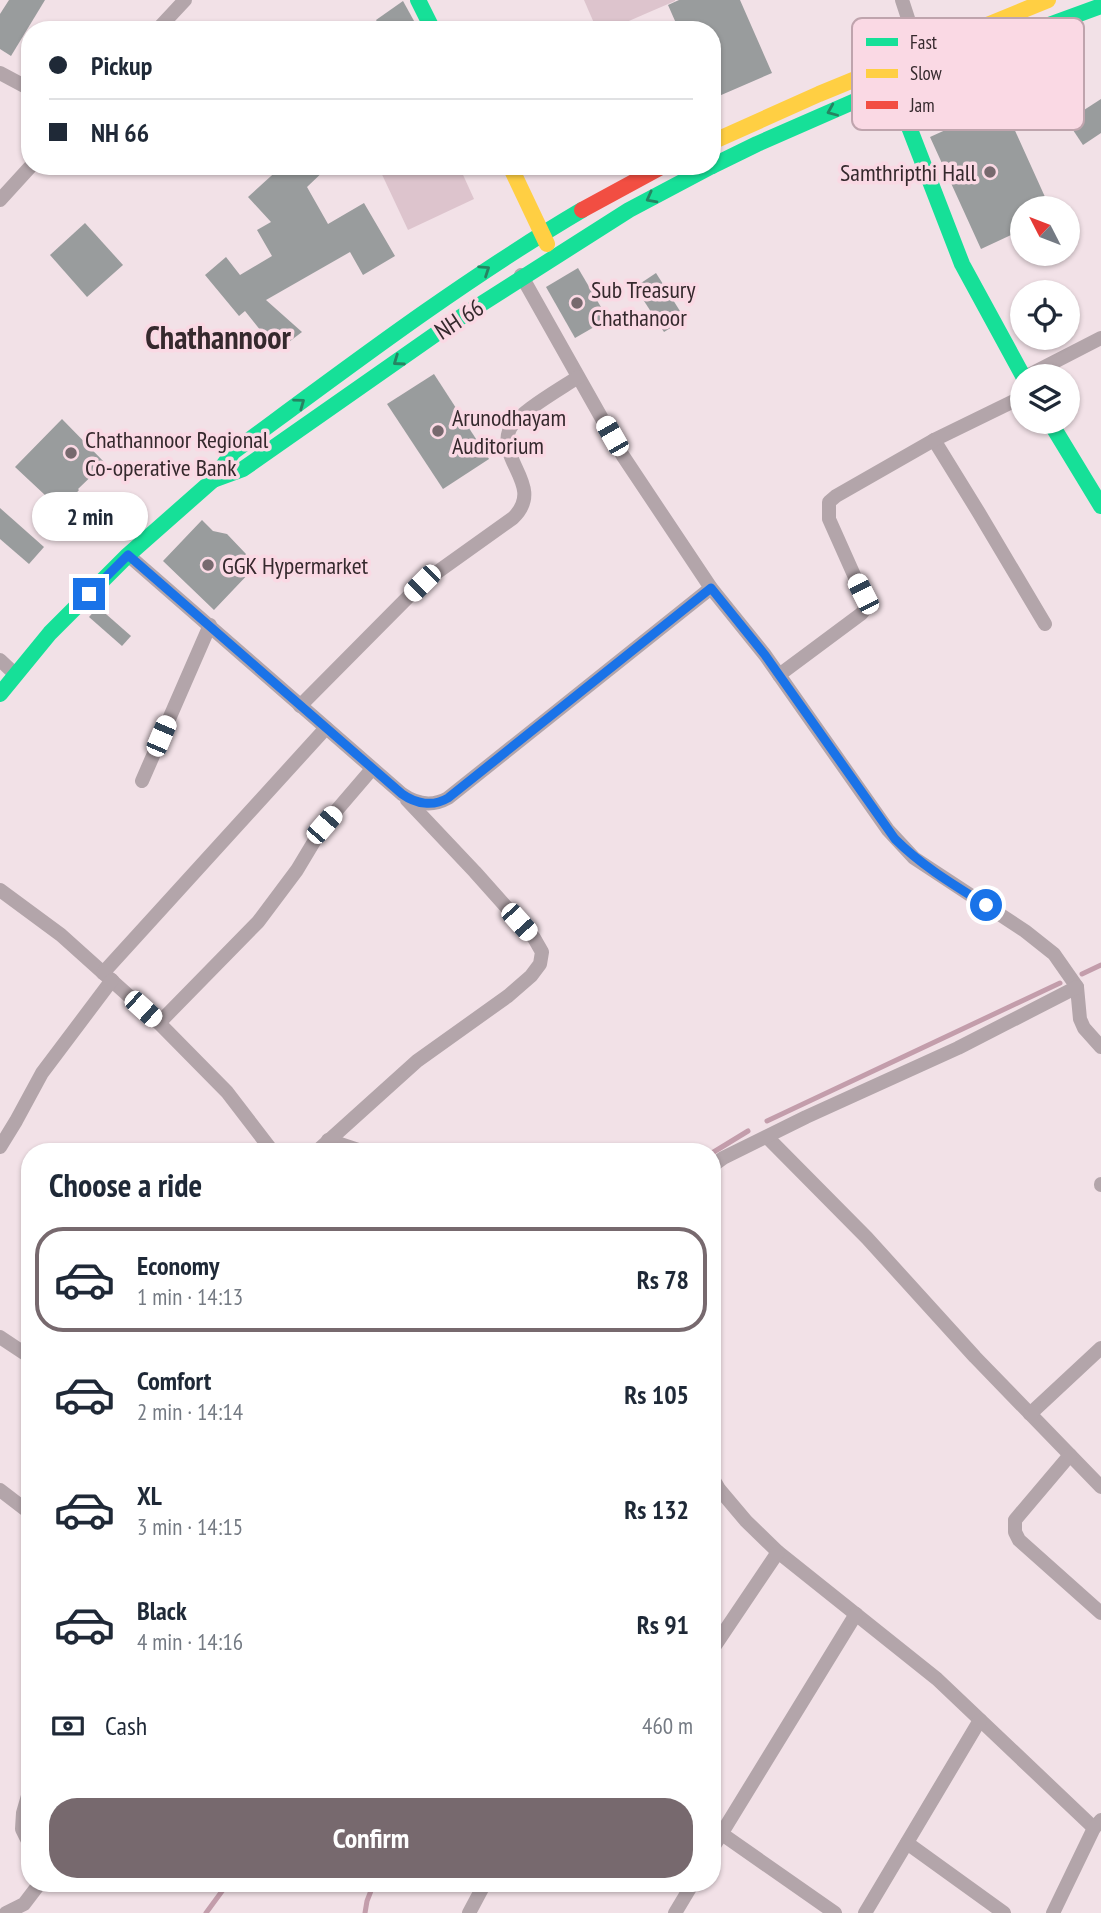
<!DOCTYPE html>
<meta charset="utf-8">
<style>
:root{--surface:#fff;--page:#f6f6f7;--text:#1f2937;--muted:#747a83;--line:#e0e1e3;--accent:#77696e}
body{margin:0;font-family:"PT Sans Narrow",sans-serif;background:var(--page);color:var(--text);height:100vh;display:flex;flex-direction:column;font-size:26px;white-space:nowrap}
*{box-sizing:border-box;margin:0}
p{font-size:23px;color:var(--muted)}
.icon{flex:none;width:38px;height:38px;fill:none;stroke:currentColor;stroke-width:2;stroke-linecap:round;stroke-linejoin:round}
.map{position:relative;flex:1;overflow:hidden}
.side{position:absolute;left:21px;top:1143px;width:700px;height:749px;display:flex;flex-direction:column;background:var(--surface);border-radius:28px;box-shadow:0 2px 5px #0004}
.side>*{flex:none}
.top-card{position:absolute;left:21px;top:21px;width:700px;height:154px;border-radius:28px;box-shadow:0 2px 5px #0004;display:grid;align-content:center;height:154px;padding:0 28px;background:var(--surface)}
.needle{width:46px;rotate:312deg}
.controls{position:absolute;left:1010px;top:196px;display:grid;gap:14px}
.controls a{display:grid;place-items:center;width:70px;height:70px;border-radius:50%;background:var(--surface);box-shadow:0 2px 5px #0004;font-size:35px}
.end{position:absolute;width:32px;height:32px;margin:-16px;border:9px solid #1a73e8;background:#fff;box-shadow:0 0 0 4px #fff}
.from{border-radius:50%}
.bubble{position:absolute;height:49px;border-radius:24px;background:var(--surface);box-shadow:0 2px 5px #0004;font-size:23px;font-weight:700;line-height:49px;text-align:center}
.car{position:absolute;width:21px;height:42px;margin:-21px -10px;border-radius:9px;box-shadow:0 0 5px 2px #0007;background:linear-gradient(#fff 24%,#345 0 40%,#fff 0 76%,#345 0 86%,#fff 0)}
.top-card b{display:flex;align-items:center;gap:24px;height:66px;font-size:26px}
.top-card b+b{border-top:2px solid var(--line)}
.top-card i{width:18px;height:18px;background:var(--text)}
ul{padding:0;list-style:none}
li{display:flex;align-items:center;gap:21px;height:105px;margin:0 14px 10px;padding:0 14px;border:4px solid transparent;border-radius:28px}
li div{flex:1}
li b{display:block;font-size:26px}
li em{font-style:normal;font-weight:700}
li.active{border-color:var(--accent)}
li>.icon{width:63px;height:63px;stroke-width:1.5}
h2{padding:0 28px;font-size:32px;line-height:84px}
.pay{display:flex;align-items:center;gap:18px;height:77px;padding:0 28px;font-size:26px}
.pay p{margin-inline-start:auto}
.cta{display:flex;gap:14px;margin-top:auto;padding:14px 28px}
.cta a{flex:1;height:80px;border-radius:28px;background:var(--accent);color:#fff;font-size:28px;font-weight:700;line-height:80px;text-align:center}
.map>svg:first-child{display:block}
.green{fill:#ddc4cd}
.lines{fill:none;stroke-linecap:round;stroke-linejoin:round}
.stream{stroke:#c39dab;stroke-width:5}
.building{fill:#999c9d}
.street{stroke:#b3a5aa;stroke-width:14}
.fast{stroke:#16e098;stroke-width:16}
.slow{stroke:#ffcf43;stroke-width:16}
.jam{stroke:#f24e42;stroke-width:16}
.oneway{stroke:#268462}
.route{stroke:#1a73e8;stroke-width:9}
.poi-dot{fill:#77696e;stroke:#fad9e4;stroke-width:2.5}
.labels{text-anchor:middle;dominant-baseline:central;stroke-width:7;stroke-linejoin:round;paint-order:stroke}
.poi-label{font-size:24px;fill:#35292d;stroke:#fad9e4;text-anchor:start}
.street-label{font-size:24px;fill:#35292d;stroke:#fad9e4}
.district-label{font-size:32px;font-weight:bold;fill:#35292d;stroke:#fad9e4}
.key{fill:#fad9e4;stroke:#bfa4ad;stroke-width:2}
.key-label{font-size:19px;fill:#35292d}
</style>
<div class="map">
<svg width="1101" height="1913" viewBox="0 0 1101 1913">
<rect width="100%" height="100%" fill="#f2e1e7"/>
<g class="green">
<path d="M584 0H675V1L608 30H597Z"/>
<path d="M378 166H459L474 199 408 230Z"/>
</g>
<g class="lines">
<g class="stream">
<path d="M1082 974 1101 965"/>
<path d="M767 1121 1060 983"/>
<path d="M712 1153 748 1131"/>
<path d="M206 1913 228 1883"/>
<path d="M365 1913 367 1901 374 1883"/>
</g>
</g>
<g class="building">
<path d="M9 0H45L11 56 0 49V14Z"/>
<path d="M679 0H740L772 73 712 99V30H679L668 5Z"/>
<path d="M403 1 419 30H382L376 20Z"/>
<path d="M1101 99V133L1083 145 1067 121Z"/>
<path d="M1003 104 1050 208H1022V230L981 249 930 137Z"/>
<path d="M282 166H329L307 187 328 224 364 203 395 256 363 275 350 252 266 300 302 332 277 351 245 311 239 316 205 275 226 257 240 275 272 256 257 230 271 222 248 197Z"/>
<path d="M85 223 123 265 87 297 50 255Z"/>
<path d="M578 268 608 319 575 338 546 287Z"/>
<path d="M656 273 685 319 664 332 635 287Z"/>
<path d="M434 374 489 459 443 489 387 404Z"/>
<path d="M62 419 105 463 78 489 79 490 61 510 15 467Z"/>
<path d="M0 508 44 547 29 564 0 539Z"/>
<path d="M202 520 213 531 227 534 246 554 244 559 253 569 214 610 163 561Z"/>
<path d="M98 607 131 636 122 646 89 617Z"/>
</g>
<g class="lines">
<g class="street">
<path d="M902 0 919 52"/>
<path d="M157 30 185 0"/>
<path d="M0 73 30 89"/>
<path d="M0 200 31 166"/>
<path d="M521 275 623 456 711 588 765 655 888 830 914 858 1025 931 1054 954 1077 987 1080 1019 1084 1028 1101 1047"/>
<path d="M1027 376 1101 338"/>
<path d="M934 440 979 513 1045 624"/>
<path d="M128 555 402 794C416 804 432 807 448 798L711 588"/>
<path d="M0 660 16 675"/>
<path d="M779 675 861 614 867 607 866 602 829 519V502L836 496 934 440 1022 397"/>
<path d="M300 706 422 583 513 518C545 487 498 461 509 431 515 414 562 388 578 377"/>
<path d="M142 781 210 625"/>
<path d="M0 890 61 935 159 1023 227 1092 273 1152"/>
<path d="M103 973 326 728"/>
<path d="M159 1023 258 922 297 870 324 825 372 769"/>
<path d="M767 1137 867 1238 975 1357 1101 1487"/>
<path d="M328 1140 364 1152"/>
<path d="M0 1147 16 1121 42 1073 112 980"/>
<path d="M316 1152 417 1061 508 996 531 976 540 964 542 952 534 938 475 872 407 800"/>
<path d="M712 1166 723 1158 806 1117 958 1048 1077 987"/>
<path d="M1101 1184V1185"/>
<path d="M0 1337 30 1357"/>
<path d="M1030 1414 1101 1348"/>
<path d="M1070 1455 1015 1520V1532L1019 1540 1101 1613"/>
<path d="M712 1477 719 1489 746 1521 778 1552 937 1679 1094 1828"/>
<path d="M0 1490 30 1513"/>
<path d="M712 1650 778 1552"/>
<path d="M30 1789 23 1813 22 1829 30 1845"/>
<path d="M712 1827 835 1913"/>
<path d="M907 1843 1004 1913"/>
<path d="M712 1849 856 1614"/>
<path d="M6 1913 24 1904 40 1883"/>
<path d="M469 1913 485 1883"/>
<path d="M675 1913 693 1883"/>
<path d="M865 1913 980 1720"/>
<path d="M1053 1913 1094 1828 1101 1820"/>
</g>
<g class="fast">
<path d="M418 0 433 30"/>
<path d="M884 76 904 114 962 264 1023 376"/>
<path d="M712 166 757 144 926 70 1101 6"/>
<path d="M1050 422 1101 506"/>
<path d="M213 480 243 469 453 322 629 210 712 166"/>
<path d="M0 694 50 633 128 555 213 480 233 452C347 368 460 282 582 210"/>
</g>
<g class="slow">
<path d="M712 142 819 94 1048 0"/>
<path d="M510 166 547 244"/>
</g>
<path class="jam" d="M582 210 663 166"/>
</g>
<defs><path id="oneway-chevron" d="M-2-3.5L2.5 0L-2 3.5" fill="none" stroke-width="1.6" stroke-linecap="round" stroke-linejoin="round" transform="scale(1.75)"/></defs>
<g class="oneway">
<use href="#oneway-chevron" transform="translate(832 111) rotate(157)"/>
<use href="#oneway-chevron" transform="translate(651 198) rotate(152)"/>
<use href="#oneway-chevron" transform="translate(485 270) rotate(-34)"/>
<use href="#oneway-chevron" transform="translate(398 361) rotate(145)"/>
<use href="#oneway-chevron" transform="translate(300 403) rotate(-36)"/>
</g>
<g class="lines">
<path class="route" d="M89 594 128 555 402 794C416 804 433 807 448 798L711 588 765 655 895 839C922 866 954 885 986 905"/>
</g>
<g class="poi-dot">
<circle cx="990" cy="172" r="7"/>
<circle cx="577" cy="303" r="7"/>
<circle cx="438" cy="431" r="7"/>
<circle cx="71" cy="453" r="7"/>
<circle cx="208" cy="565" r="7"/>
</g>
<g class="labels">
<g class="poi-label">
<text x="976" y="172" text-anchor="end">Samthripthi Hall</text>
<text x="591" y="289">Sub Treasury<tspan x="591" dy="28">Chathanoor</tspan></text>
<text x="452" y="417">Arunodhayam<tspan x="452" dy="28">Auditorium</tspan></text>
<text x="85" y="439">Chathannoor Regional<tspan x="85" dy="28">Co-operative Bank</tspan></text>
<text x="222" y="565">GGK Hypermarket</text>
</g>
<g class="street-label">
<text transform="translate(459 319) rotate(-33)">NH 66</text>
</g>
<g class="district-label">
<text x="218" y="337">Chathannoor</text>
</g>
</g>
<rect x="852" y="18" width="232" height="112" rx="10" class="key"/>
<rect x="866" y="38" width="32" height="8" fill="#16e098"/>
<rect x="866" y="69" width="32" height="9" fill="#ffcf43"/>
<rect x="866" y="101" width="32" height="8" fill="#f24e42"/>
<g class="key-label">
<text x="910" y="49">Fast</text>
<text x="910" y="80">Slow</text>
<text x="910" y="112">Jam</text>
</g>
</svg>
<div class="controls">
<a><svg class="needle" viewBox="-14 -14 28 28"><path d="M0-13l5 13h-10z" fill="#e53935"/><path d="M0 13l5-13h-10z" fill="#747a83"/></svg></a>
<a><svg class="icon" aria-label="locate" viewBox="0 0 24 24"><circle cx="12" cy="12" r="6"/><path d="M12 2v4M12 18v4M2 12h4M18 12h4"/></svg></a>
<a><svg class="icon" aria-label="layers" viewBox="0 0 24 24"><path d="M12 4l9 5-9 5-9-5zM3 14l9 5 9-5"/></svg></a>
</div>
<i class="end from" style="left:986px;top:905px"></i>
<i class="end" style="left:89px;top:594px"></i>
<div class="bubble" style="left:32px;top:492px;width:116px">2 min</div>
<i class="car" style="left:612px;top:436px;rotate:330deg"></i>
<i class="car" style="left:422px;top:583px;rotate:225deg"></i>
<i class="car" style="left:863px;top:594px;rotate:333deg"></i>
<i class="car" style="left:161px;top:736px;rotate:23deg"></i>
<i class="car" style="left:324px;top:825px;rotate:41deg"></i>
<i class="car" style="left:519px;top:922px;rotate:138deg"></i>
<i class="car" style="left:143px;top:1009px;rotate:132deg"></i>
<div class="top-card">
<b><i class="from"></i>Pickup</b>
<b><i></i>NH 66</b>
</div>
<section class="side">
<h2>Choose a ride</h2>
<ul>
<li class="active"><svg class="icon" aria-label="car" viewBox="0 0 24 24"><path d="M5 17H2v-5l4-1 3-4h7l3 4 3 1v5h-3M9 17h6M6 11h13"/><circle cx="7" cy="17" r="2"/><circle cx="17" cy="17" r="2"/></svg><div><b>Economy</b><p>1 min · 14:13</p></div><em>Rs 78</em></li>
<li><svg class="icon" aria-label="car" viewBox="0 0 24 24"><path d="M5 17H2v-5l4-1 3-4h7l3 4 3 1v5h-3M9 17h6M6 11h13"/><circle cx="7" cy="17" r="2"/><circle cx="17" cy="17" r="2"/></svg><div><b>Comfort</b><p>2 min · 14:14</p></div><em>Rs 105</em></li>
<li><svg class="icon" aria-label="car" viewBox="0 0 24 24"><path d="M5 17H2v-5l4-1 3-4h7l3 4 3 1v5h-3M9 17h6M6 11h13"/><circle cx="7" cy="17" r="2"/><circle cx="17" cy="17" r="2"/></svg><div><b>XL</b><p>3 min · 14:15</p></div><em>Rs 132</em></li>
<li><svg class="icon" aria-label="car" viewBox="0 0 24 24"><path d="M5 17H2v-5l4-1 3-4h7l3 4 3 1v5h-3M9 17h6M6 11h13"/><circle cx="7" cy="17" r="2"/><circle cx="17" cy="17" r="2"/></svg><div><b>Black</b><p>4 min · 14:16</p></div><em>Rs 91</em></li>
</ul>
<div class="pay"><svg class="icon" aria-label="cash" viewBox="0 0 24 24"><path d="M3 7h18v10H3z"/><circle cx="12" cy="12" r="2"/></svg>Cash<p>460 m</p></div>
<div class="cta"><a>Confirm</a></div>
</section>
</div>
